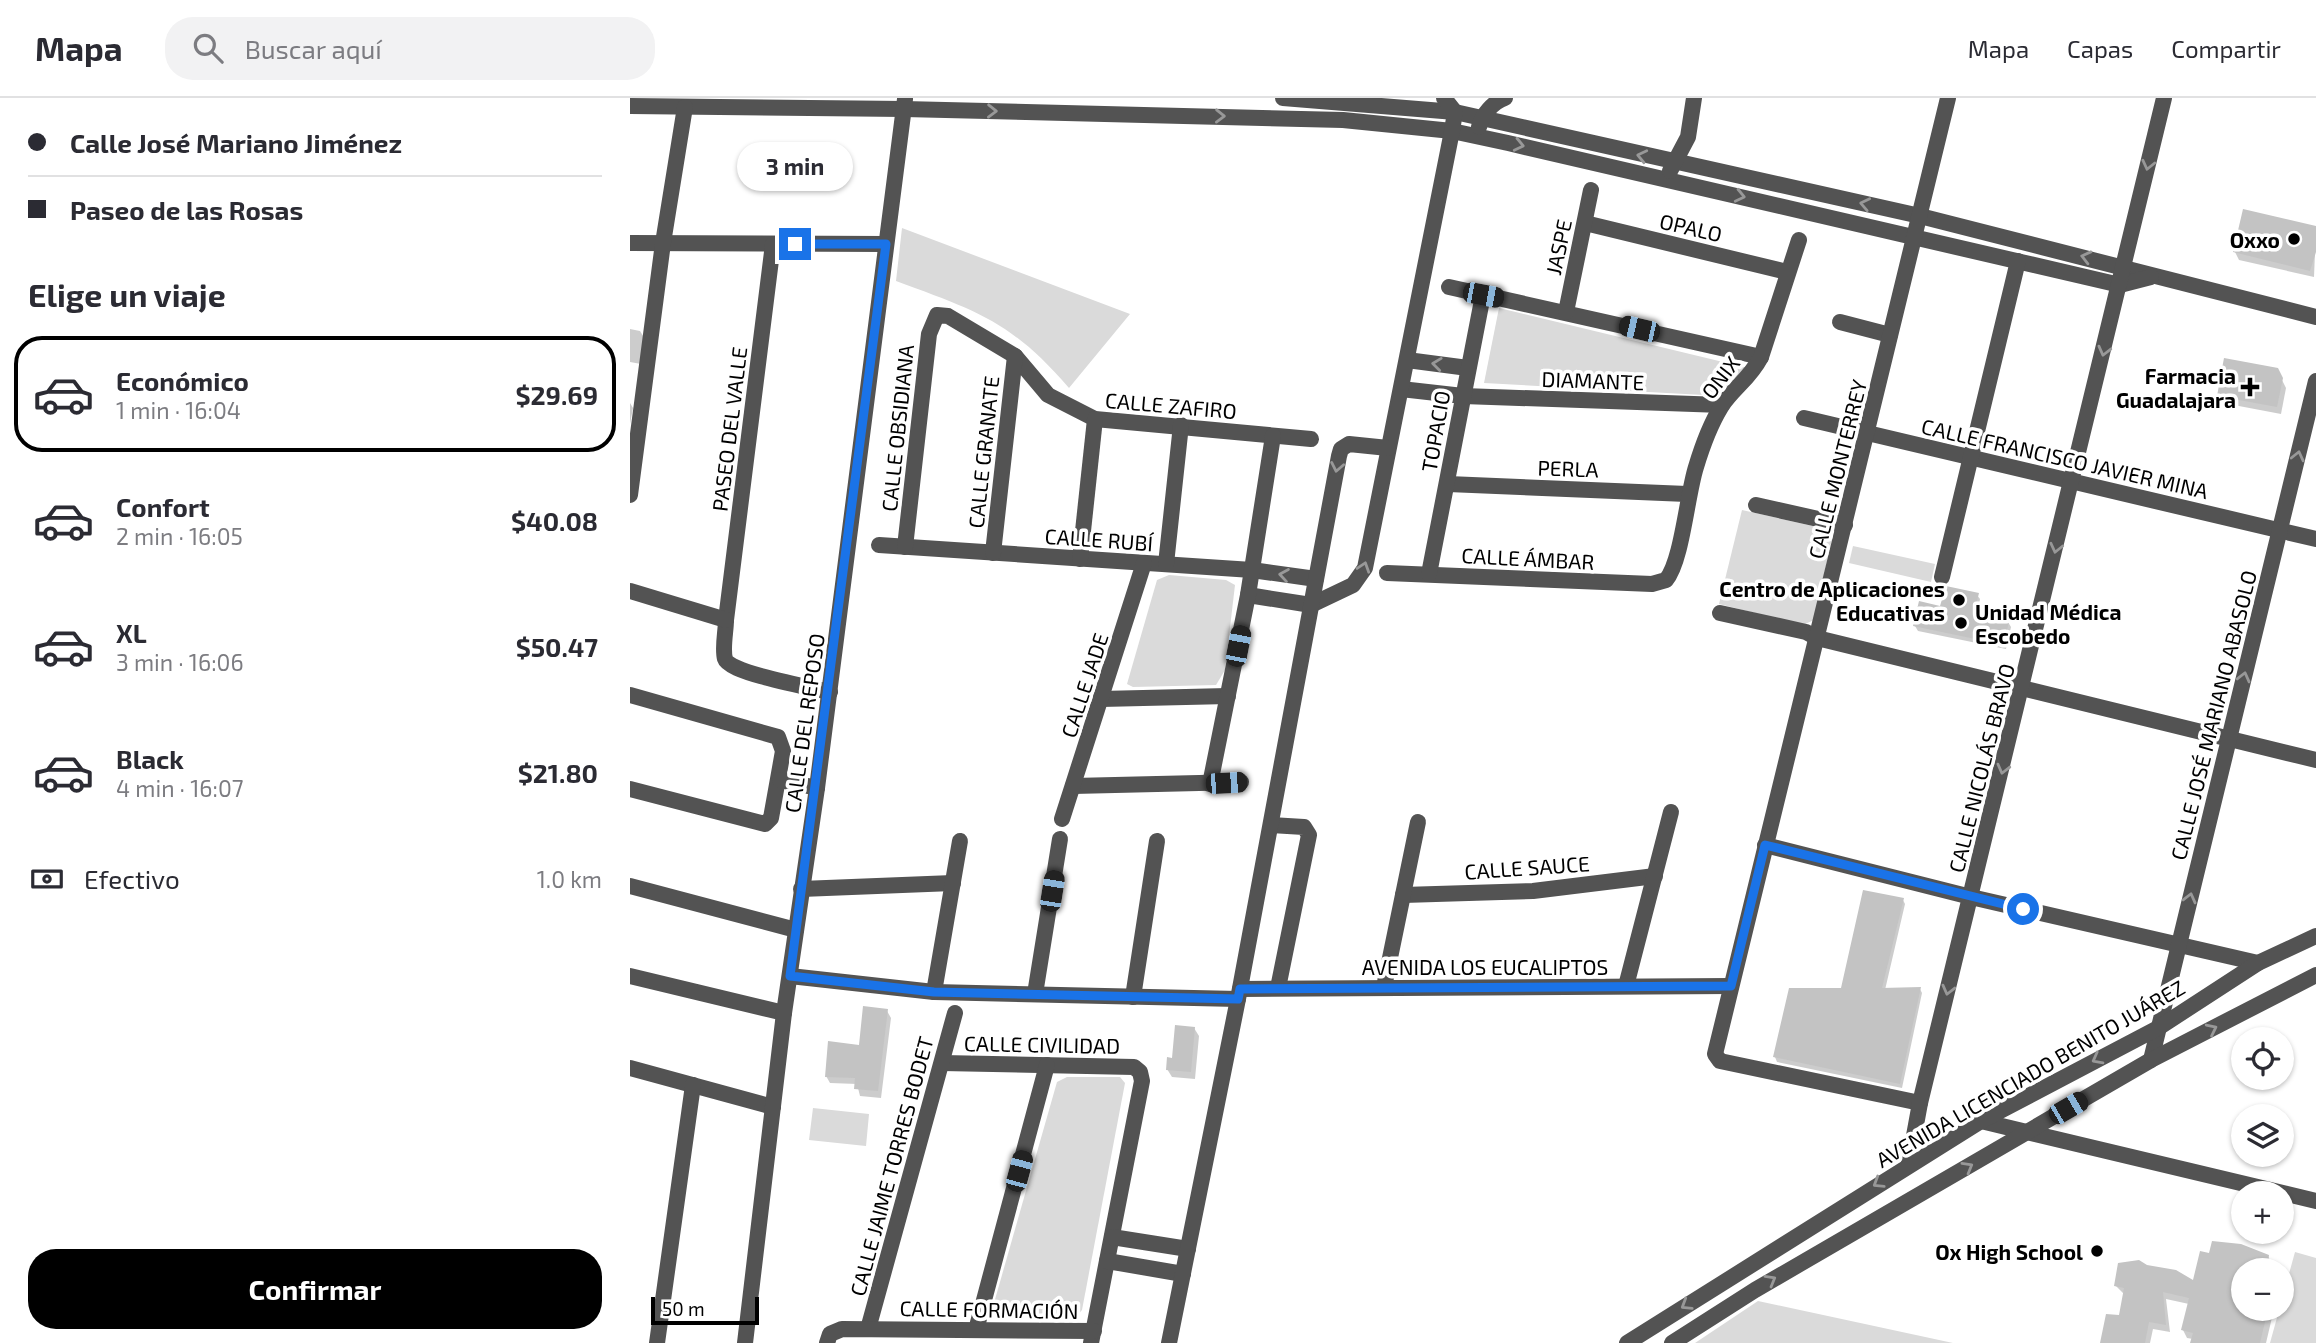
<!DOCTYPE html>
<html lang="es">
<meta charset="utf-8">
<style>
:root{--surface:#fff;--page:#f2f2f3;--text:#2b2b33;--muted:#7c7c81;--line:#e1e1e2;--accent:#000}
body{margin:0;font-family:"Exo 2",sans-serif;background:var(--page);color:var(--text);height:100vh;display:flex;flex-direction:column;font-size:26px;white-space:nowrap}
*{box-sizing:border-box;margin:0}
p{font-size:23px;color:var(--muted)}
.icon{flex:none;width:38px;height:38px;fill:none;stroke:currentColor;stroke-width:2;stroke-linecap:round;stroke-linejoin:round}
.map{position:relative;flex:1;overflow:hidden}
.sheet{display:flex;flex-direction:column;background:var(--surface);width:630px}
.sheet>*{flex:none}
.top-card{display:grid;align-content:center;height:154px;padding:0 28px;background:var(--surface)}
.controls{position:absolute;left:1601px;top:929px;display:grid;gap:14px}
.controls a{display:grid;place-items:center;width:63px;height:63px;border-radius:50%;background:var(--surface);box-shadow:0 2px 5px #0004;font-size:35px}
.scale{position:absolute;left:21px;bottom:18px;width:108px;box-sizing:border-box;padding-left:7px;border:4px solid #000;border-top:0;font-size:19px;line-height:24px;white-space:nowrap;color:#000;-webkit-text-stroke:5px #fff;paint-order:stroke}
.end{position:absolute;width:32px;height:32px;margin:-16px;border:9px solid #1a73e8;background:#fff;box-shadow:0 0 0 4px #fff}
.from{border-radius:50%}
.bubble{position:absolute;height:49px;border-radius:24px;background:var(--surface);box-shadow:0 2px 5px #0004;font-size:23px;font-weight:700;line-height:49px;text-align:center}
.car{position:absolute;width:21px;height:42px;margin:-21px -10px;border-radius:9px;box-shadow:0 0 5px 2px #0007;background:linear-gradient(#222 24%,#8ab4d8 0 40%,#222 0 76%,#8ab4d8 0 86%,#222 0)}
.top-card b{display:flex;align-items:center;gap:24px;height:66px;font-size:26px}
.top-card b+b{border-top:2px solid var(--line)}
.top-card i{width:18px;height:18px;background:var(--text)}
ul{padding:0;list-style:none}
li{display:flex;align-items:center;gap:21px;height:116px;margin:0 14px 10px;padding:0 14px;border:4px solid transparent;border-radius:28px}
li div{flex:1}
li b{display:block;font-size:26px}
li em{font-style:normal;font-weight:700}
li.selected{border-color:var(--accent)}
li>.icon{width:63px;height:63px;stroke-width:1.5}
h2{padding:0 28px;font-size:32px;line-height:84px}
.pay{display:flex;align-items:center;gap:18px;height:77px;padding:0 28px;font-size:26px}
.pay p{margin-inline-start:auto}
.primary-button{display:flex;gap:14px;margin-top:auto;padding:14px 28px}
.primary-button a{flex:1;height:80px;border-radius:28px;background:var(--accent);color:#fff;font-size:28px;font-weight:700;line-height:80px;text-align:center}
header{display:flex;align-items:center;gap:42px;box-sizing:border-box;height:98px;padding:0 35px;background:var(--surface);border-bottom:2px solid var(--line)}
header strong{font-size:33px}
nav{display:flex;gap:38px;margin-inline-start:auto;font-size:24px}
.search{width:490px;height:63px;background:var(--page);display:flex;align-items:center;gap:18px;box-sizing:border-box;padding:0 24px;border-radius:28px;color:var(--muted);font-size:26px}
main{display:flex;flex:1;min-height:0}
.map>svg:first-child{display:block}
.green{fill:#dadada}
.shadow{fill:#0003}
.building{fill:#c3c3c3}
.lines{fill:none;stroke-linecap:round;stroke-linejoin:round}
.minor{stroke:#535353;stroke-width:16}
.oneway{stroke:#989898}
.route{stroke:#1a73e8;stroke-width:9}
.poi-dot{fill:#000;stroke:#fff;stroke-width:2.5}
.labels{text-anchor:middle;dominant-baseline:central;stroke-width:7;stroke-linejoin:round;paint-order:stroke}
.street-label{font-size:21px;fill:#000;stroke:#fff}
.poi-label{font-size:21px;font-weight:bold;fill:#000;stroke:#fff;text-anchor:end}
</style>
<header>
<strong>Mapa</strong>
<div class="search"><svg class="icon" aria-label="search" viewBox="0 0 24 24"><circle cx="10" cy="10" r="6"/><path d="M15 15l6 6"/></svg>Buscar aquí</div>
<nav><a>Mapa</a><a>Capas</a><a>Compartir</a></nav>
</header>
<main>
<section class="sheet">
<div class="top-card">
<b><i class="from"></i>Calle José Mariano Jiménez</b>
<b><i></i>Paseo de las Rosas</b>
</div>
<h2>Elige un viaje</h2>
<ul>
<li class="selected"><svg class="icon" aria-label="car" viewBox="0 0 24 24"><path d="M5 17H2v-5l4-1 3-4h7l3 4 3 1v5h-3M9 17h6M6 11h13"/><circle cx="7" cy="17" r="2"/><circle cx="17" cy="17" r="2"/></svg><div><b>Económico</b><p>1 min · 16:04</p></div><em>$29.69</em></li>
<li><svg class="icon" aria-label="car" viewBox="0 0 24 24"><path d="M5 17H2v-5l4-1 3-4h7l3 4 3 1v5h-3M9 17h6M6 11h13"/><circle cx="7" cy="17" r="2"/><circle cx="17" cy="17" r="2"/></svg><div><b>Confort</b><p>2 min · 16:05</p></div><em>$40.08</em></li>
<li><svg class="icon" aria-label="car" viewBox="0 0 24 24"><path d="M5 17H2v-5l4-1 3-4h7l3 4 3 1v5h-3M9 17h6M6 11h13"/><circle cx="7" cy="17" r="2"/><circle cx="17" cy="17" r="2"/></svg><div><b>XL</b><p>3 min · 16:06</p></div><em>$50.47</em></li>
<li><svg class="icon" aria-label="car" viewBox="0 0 24 24"><path d="M5 17H2v-5l4-1 3-4h7l3 4 3 1v5h-3M9 17h6M6 11h13"/><circle cx="7" cy="17" r="2"/><circle cx="17" cy="17" r="2"/></svg><div><b>Black</b><p>4 min · 16:07</p></div><em>$21.80</em></li>
</ul>
<div class="pay"><svg class="icon" aria-label="cash" viewBox="0 0 24 24"><path d="M3 7h18v10H3z"/><circle cx="12" cy="12" r="2"/></svg>Efectivo<p>1.0 km</p></div>
<div class="primary-button"><a>Confirmar</a></div>
</section>
<div class="map">
<svg width="1686" height="1245" viewBox="0 0 1686 1245">
<rect width="100%" height="100%" fill="#fff"/>
<g class="green">
<path d="M272 130 500 216 439 290C381 223 347 213 266 183Z"/>
<path d="M869 210 1118 270 1092 298 854 285Z"/>
<path d="M1112 412 1196 431 1202 441 1184 522 1173 527 1089 506Z"/>
<path d="M1223 448 1305 466 1301 484 1219 465Z"/>
<path d="M539 477 596 482 605 487 595 572 586 587 503 589 497 586 527 482Z"/>
<path d="M437 979H490L495 985 452 1212 446 1219 366 1217 364 1205 427 984Z"/>
<path d="M183 1010 239 1016 236 1048 179 1042Z"/>
<path d="M1665 1154 1686 1160V1245H1640Z"/>
<path d="M1128 1203 1323 1245H1065Z"/>
</g>
<g class="shadow">
<path d="M1686 130 1684 179 1609 162 1605 154Z"/>
<path d="M0 231 10 233 15 241 11 266 0 264Z"/>
<path d="M1647 272 1656 290 1651 316 1593 305 1588 297Z"/>
<path d="M0 305 3 310 0 326Z"/>
<path d="M1347 497 1350 501 1347 518 1378 524 1381 529 1376 551 1288 533 1285 528 1311 510Z"/>
<path d="M1273 802 1275 806 1255 892 1290 891 1292 895 1272 990 1147 964 1145 959 1212 892Z"/>
<path d="M257 913 261 920 251 1000 230 998 227 986 200 985 196 978 230 949Z"/>
<path d="M564 930 569 938 565 981 542 979 537 971Z"/>
<path d="M1638 1158 1644 1172H1614V1211H1644L1636 1245H1561L1563 1241 1557 1240 1553 1232 1559 1206 1536 1201 1540 1234 1523 1231 1520 1245H1472L1491 1219 1495 1197 1486 1188 1564 1185Z"/>
</g>
<g class="building">
<path d="M1613 111 1686 128V154L1680 173 1603 154Z"/>
<path d="M1594 260 1648 270 1653 280 1647 309 1587 298Z"/>
<path d="M1316 488 1349 495 1344 515 1379 523 1374 547 1283 528 1289 503 1310 508Z"/>
<path d="M1233 792 1274 800 1252 890 1291 889 1270 986 1143 959 1159 890H1211Z"/>
<path d="M233 908 258 911 248 993 224 991 225 980 195 979 198 943 229 947Z"/>
<path d="M545 927 565 929 561 974 536 972 537 959 542 960Z"/>
<path d="M1582 1143 1611 1146 1639 1157 1637 1172H1614V1211H1638L1630 1245H1560L1563 1235 1551 1232 1559 1200 1533 1194 1536 1227 1519 1224 1515 1245H1470L1476 1216 1489 1217 1494 1190 1484 1188 1488 1165 1509 1162 1517 1167 1546 1172 1563 1182 1570 1153 1579 1155Z"/>
</g>
<g class="lines">
<g class="minor">
<path d="M653 0 825 14 1290 118 1686 219"/>
<path d="M0 8 274 11 713 22 822 33 878 45 1490 187 1521 179"/>
<path d="M849 29C852 17 863 4 875 0"/>
<path d="M1040 73 1058 39 1064 0"/>
<path d="M955 125 1157 174"/>
<path d="M0 145 256 146"/>
<path d="M143 146 96 522C96 533 92 550 95 561 99 575 183 590 200 594"/>
<path d="M819 189 1131 259"/>
<path d="M936 214 961 92"/>
<path d="M1210 224 1260 237"/>
<path d="M777 262 838 270"/>
<path d="M771 291 833 298 1092 307"/>
<path d="M1174 320 1686 441"/>
<path d="M818 386 1057 396"/>
<path d="M0 397 33 145 55 9"/>
<path d="M1126 407 1215 427"/>
<path d="M249 447 622 472 686 481"/>
<path d="M275 449 299 236 307 217 318 218 385 258 418 297 465 321 681 341"/>
<path d="M363 455 385 258"/>
<path d="M450 461 465 321"/>
<path d="M536 466 551 327"/>
<path d="M757 475 1022 486 1036 482C1052 463 1057 397 1066 369 1072 349 1080 327 1091 309 1103 290 1119 282 1131 259L1169 142"/>
<path d="M799 476 853 197"/>
<path d="M1312 479 1388 163"/>
<path d="M0 493 96 522"/>
<path d="M618 497 681 507"/>
<path d="M681 507 723 487 735 470 822 33 825 14 814 0"/>
<path d="M1090 515 1176 534 1187 540 1686 662"/>
<path d="M0 597 148 639 153 653 141 720 135 726 0 691"/>
<path d="M471 601 598 598"/>
<path d="M150 682 187 690"/>
<path d="M580 686 618 497 643 338"/>
<path d="M443 688 611 684"/>
<path d="M432 721 514 465"/>
<path d="M641 727 674 729 679 737 648 890"/>
<path d="M1135 747 1341 799 1628 865"/>
<path d="M0 788 166 832"/>
<path d="M171 791 323 785"/>
<path d="M773 797 903 793 1025 778"/>
<path d="M0 878 154 915"/>
<path d="M160 878 304 894 608 901"/>
<path d="M996 888 1041 714"/>
<path d="M754 889 788 724"/>
<path d="M610 891 1101 888"/>
<path d="M304 894 330 743"/>
<path d="M405 896 430 741"/>
<path d="M503 899 527 743"/>
<path d="M1521 962 1686 283"/>
<path d="M312 965 504 969 510 974 512 983 461 1245"/>
<path d="M0 970 143 1009"/>
<path d="M1290 1005 1090 963 1085 956 1318 0"/>
<path d="M1351 1023 1686 1103"/>
<path d="M1279 1065 1290 1005 1534 0"/>
<path d="M482 1139 558 1151"/>
<path d="M477 1163 553 1176"/>
<path d="M238 1231 325 915"/>
<path d="M346 1232 417 967"/>
<path d="M27 1245 63 987"/>
<path d="M115 1245 154 915 187 690 275 1"/>
<path d="M197 1245 200 1236 212 1231 464 1233"/>
<path d="M539 1245 608 901 709 358 711 351 719 346 758 350"/>
<path d="M997 1245 1351 1023 1528 930 1628 865 1686 838"/>
<path d="M1042 1245 1125 1192 1521 962 1686 877"/>
</g>
</g>
<defs><path id="oneway-chevron" d="M-2-3.5L2.5 0L-2 3.5" fill="none" stroke-width="1.6" stroke-linecap="round" stroke-linejoin="round" transform="scale(1.75)"/></defs>
<g class="oneway">
<use href="#oneway-chevron" transform="translate(362 13) rotate(1)"/>
<use href="#oneway-chevron" transform="translate(590 18) rotate(1)"/>
<use href="#oneway-chevron" transform="translate(889 47) rotate(13)"/>
<use href="#oneway-chevron" transform="translate(1012 58) rotate(-167)"/>
<use href="#oneway-chevron" transform="translate(1518 67) rotate(103)"/>
<use href="#oneway-chevron" transform="translate(1110 98) rotate(13)"/>
<use href="#oneway-chevron" transform="translate(1235 106) rotate(-168)"/>
<use href="#oneway-chevron" transform="translate(1456 159) rotate(-166)"/>
<use href="#oneway-chevron" transform="translate(1474 253) rotate(104)"/>
<use href="#oneway-chevron" transform="translate(807 266) rotate(-173)"/>
<use href="#oneway-chevron" transform="translate(1668 358) rotate(-77)"/>
<use href="#oneway-chevron" transform="translate(707 369) rotate(101)"/>
<use href="#oneway-chevron" transform="translate(1426 450) rotate(103)"/>
<use href="#oneway-chevron" transform="translate(734 469) rotate(-72)"/>
<use href="#oneway-chevron" transform="translate(654 477) rotate(-171)"/>
<use href="#oneway-chevron" transform="translate(1614 579) rotate(-76)"/>
<use href="#oneway-chevron" transform="translate(1373 671) rotate(104)"/>
<use href="#oneway-chevron" transform="translate(1560 800) rotate(-76)"/>
<use href="#oneway-chevron" transform="translate(1318 892) rotate(104)"/>
<use href="#oneway-chevron" transform="translate(1582 931) rotate(-26)"/>
<use href="#oneway-chevron" transform="translate(1467 961) rotate(152)"/>
<use href="#oneway-chevron" transform="translate(1338 1069) rotate(-30)"/>
<use href="#oneway-chevron" transform="translate(1248 1085) rotate(148)"/>
<use href="#oneway-chevron" transform="translate(1141 1182) rotate(-30)"/>
<use href="#oneway-chevron" transform="translate(1056 1207) rotate(148)"/>
</g>
<g class="lines">
<path class="route" d="M165 146H256L160 878 304 894 608 901 610 891 1101 888 1135 747 1393 811"/>
</g>
<g class="poi-dot">
<circle cx="1664" cy="141" r="7"/>
<path d="M1616.5 278.5h7v7h7v7h-7v7h-7v-7h-7v-7h7z"/>
<circle cx="1329" cy="502" r="7"/>
<circle cx="1331" cy="525" r="7"/>
<circle cx="1467" cy="1153" r="7"/>
</g>
<g class="labels">
<g class="street-label">
<text transform="translate(1061 129) rotate(13)">OPALO</text>
<text transform="translate(928 149) rotate(-78)">JASPE</text>
<text transform="translate(1090 279) rotate(-52)">ONIX</text>
<text transform="translate(963 282) rotate(2)">DIAMANTE</text>
<text transform="translate(541 307) rotate(5)">CALLE ZAFIRO</text>
<text transform="translate(267 330) rotate(-84)">CALLE OBSIDIANA</text>
<text transform="translate(99 331) rotate(-83)">PASEO DEL VALLE</text>
<text transform="translate(805 333) rotate(-80)">TOPACIO</text>
<text transform="translate(353 354) rotate(-84)">CALLE GRANATE</text>
<text transform="translate(1435 360) rotate(13)">CALLE FRANCISCO JAVIER MINA</text>
<text transform="translate(938 370) rotate(2)">PERLA</text>
<text transform="translate(1207 371) rotate(-76)">CALLE MONTERREY</text>
<text transform="translate(469 441) rotate(4)">CALLE RUBÍ</text>
<text transform="translate(898 460) rotate(3)">CALLE ÁMBAR</text>
<text transform="translate(454 587) rotate(-72)">CALLE JADE</text>
<text transform="translate(1583 617) rotate(-76)">CALLE JOSÉ MARIANO ABASOLO</text>
<text transform="translate(174 625) rotate(-82)">CALLE DEL REPOSO</text>
<text transform="translate(1351 670) rotate(-76)">CALLE NICOLÁS BRAVO</text>
<text transform="translate(897 769) rotate(-4)">CALLE SAUCE</text>
<text x="855" y="868">AVENIDA LOS EUCALIPTOS</text>
<text transform="translate(412 946) rotate(1)">CALLE CIVILIDAD</text>
<text transform="translate(1400 975) rotate(-30)">AVENIDA LICENCIADO BENITO JUÁREZ</text>
<text transform="translate(261 1068) rotate(-75)">CALLE JAIME TORRES BODET</text>
<text transform="translate(359 1211) rotate(1)">CALLE FORMACIÓN</text>
</g>
<g class="poi-label">
<text x="1650" y="141">Oxxo</text>
<text x="1606" y="277">Farmacia<tspan x="1606" dy="24">Guadalajara</tspan></text>
<text x="1315" y="490">Centro de Aplicaciones<tspan x="1315" dy="24">Educativas</tspan></text>
<text x="1345" y="513" text-anchor="start">Unidad Médica<tspan x="1345" dy="24">Escobedo</tspan></text>
<text x="1453" y="1153">Ox High School</text>
</g>
</g>
</svg>
<div class="controls">
<a><svg class="icon" aria-label="locate" viewBox="0 0 24 24"><circle cx="12" cy="12" r="6"/><path d="M12 2v4M12 18v4M2 12h4M18 12h4"/></svg></a>
<a><svg class="icon" aria-label="layers" viewBox="0 0 24 24"><path d="M12 4l9 5-9 5-9-5zM3 14l9 5 9-5"/></svg></a>
<a>+</a>
<a>−</a>
</div>
<div class="scale">50 m</div>
<i class="end from" style="left:1393px;top:811px"></i>
<i class="end" style="left:165px;top:146px"></i>
<div class="bubble" style="left:107px;top:44px;width:116px">3 min</div>
<i class="car" style="left:853px;top:197px;rotate:101deg"></i>
<i class="car" style="left:1009px;top:231px;rotate:283deg"></i>
<i class="car" style="left:608px;top:548px;rotate:11deg"></i>
<i class="car" style="left:596px;top:685px;rotate:87deg"></i>
<i class="car" style="left:422px;top:793px;rotate:9deg"></i>
<i class="car" style="left:1438px;top:1010px;rotate:60deg"></i>
<i class="car" style="left:389px;top:1073px;rotate:15deg"></i>
</div>
</main>
